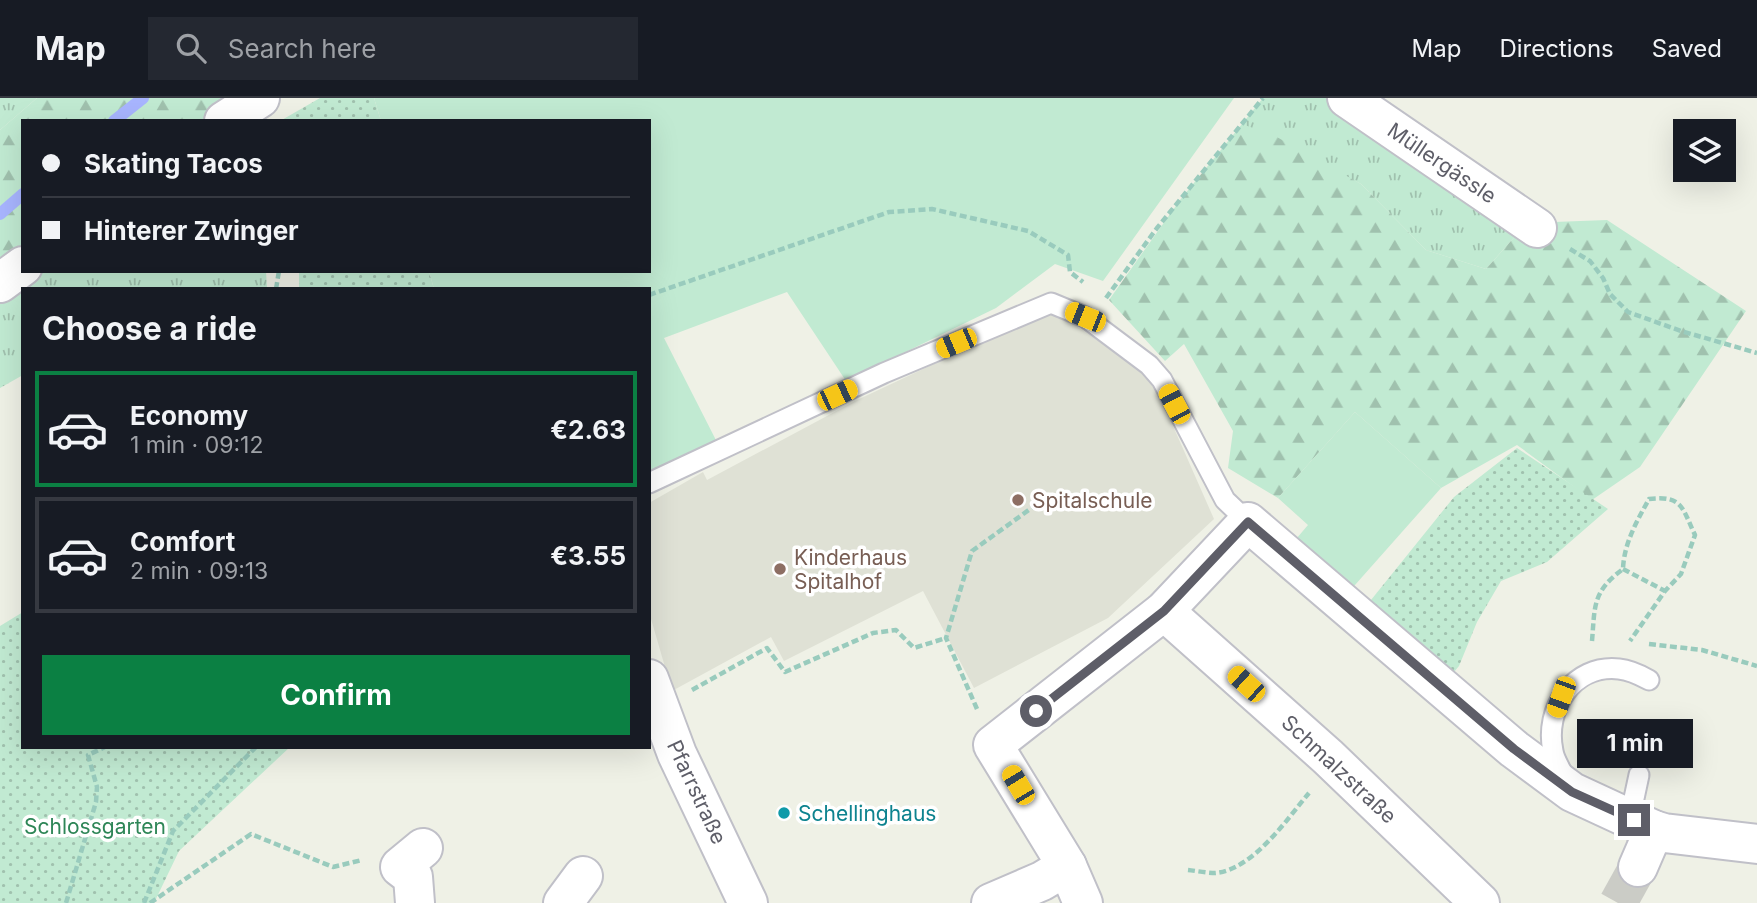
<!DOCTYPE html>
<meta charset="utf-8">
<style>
:root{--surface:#171b24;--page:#242831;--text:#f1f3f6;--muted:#9ea1a6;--line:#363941;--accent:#0b8043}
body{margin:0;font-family:Inter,sans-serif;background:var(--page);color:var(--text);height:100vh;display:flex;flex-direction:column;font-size:26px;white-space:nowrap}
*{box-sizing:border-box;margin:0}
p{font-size:23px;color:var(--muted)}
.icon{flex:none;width:38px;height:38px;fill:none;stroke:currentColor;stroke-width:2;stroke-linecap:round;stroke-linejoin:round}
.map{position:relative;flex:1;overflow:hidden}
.side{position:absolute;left:21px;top:189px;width:630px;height:462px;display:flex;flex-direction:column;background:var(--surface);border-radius:0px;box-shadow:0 7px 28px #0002}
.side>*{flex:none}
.banner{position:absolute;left:21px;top:21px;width:630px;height:154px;border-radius:0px;box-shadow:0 7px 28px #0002;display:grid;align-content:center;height:154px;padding:0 21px;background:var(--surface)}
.controls{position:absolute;left:1673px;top:21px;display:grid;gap:14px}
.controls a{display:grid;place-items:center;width:63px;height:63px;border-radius:0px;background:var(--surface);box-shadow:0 7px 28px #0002;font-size:35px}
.end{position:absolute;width:32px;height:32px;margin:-16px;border:9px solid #5e5e68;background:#fff;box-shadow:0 0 0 4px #fff}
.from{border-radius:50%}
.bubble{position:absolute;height:49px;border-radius:0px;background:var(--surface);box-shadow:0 7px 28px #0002;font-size:23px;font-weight:700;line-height:49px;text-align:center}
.car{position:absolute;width:21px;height:42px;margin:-21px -10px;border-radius:9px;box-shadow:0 0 5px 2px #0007;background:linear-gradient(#f5c518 24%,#345 0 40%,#f5c518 0 76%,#345 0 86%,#f5c518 0)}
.banner b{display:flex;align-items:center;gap:24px;height:66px;font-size:26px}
.banner b+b{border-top:2px solid var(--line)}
.banner i{width:18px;height:18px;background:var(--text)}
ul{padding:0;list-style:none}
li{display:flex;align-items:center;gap:21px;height:116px;margin:0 14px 10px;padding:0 7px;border:4px solid var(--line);border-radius:0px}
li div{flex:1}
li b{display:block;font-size:26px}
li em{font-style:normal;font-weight:700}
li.selected{border-color:var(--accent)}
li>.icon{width:63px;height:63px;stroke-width:1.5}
h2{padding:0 21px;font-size:32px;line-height:84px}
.cta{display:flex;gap:14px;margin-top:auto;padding:14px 21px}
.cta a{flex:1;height:80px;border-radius:0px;background:var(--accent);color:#fff;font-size:28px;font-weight:700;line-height:80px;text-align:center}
header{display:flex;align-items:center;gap:42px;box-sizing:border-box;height:98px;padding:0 35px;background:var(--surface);border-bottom:2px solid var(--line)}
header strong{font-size:33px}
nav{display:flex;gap:38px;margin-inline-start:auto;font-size:24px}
.search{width:490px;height:63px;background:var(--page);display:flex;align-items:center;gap:18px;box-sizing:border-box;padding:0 24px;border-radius:0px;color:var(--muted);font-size:26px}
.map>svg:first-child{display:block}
.education{fill:#dfe1d5}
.grass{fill:url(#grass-tufts)}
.forest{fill:url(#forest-firs)}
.park{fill:url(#park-dots)}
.garden{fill:#c1ead2}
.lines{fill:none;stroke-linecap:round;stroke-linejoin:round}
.stream{stroke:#a8b5ff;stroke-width:12}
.street-tunnel{stroke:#cbccc6;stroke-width:38;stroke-dasharray:38 19;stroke-linecap:butt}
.lane-casing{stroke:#c0c0c8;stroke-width:23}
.street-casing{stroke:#c0c0c8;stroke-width:42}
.path{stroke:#99cbbd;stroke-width:4.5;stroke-dasharray:7 3.5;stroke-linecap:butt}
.lane{stroke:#fff;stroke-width:19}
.street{stroke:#fff;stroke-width:38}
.route{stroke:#5e5e68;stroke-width:9}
.education-dot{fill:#8d6e63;stroke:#fff;stroke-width:2.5}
.culture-dot{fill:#0f9aa8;stroke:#fff;stroke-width:2.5}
.labels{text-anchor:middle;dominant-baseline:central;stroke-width:7;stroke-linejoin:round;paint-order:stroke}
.street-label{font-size:21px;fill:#5e5e68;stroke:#fff}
.education-label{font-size:21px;fill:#785e54;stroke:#fff;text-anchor:start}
.culture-label{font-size:21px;fill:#0d838f;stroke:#fff;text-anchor:start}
.park-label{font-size:21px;fill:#2e8657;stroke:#fff}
</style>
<header>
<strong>Map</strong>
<div class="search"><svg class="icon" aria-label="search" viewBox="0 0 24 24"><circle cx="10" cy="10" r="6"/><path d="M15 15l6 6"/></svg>Search here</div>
<nav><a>Map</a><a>Directions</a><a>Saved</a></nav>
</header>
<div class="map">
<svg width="1757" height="805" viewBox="0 0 1757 805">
<defs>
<pattern id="grass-tufts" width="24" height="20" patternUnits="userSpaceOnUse" patternTransform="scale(1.75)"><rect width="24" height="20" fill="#c1ead2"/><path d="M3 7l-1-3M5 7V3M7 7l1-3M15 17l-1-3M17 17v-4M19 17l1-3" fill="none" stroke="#a0c1ae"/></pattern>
<pattern id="forest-firs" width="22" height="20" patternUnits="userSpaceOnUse" patternTransform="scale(1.75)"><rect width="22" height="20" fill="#c1ead2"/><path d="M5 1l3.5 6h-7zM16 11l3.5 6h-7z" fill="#a0c1ae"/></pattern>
<pattern id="park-dots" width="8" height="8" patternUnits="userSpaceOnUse" patternTransform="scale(1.75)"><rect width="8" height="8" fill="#c1ead2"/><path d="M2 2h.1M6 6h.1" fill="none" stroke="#a0c1ae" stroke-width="1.8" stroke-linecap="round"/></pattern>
</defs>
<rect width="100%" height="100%" fill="#eff1e6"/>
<path class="education" d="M1051 211 1151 278 1214 421 1108 520 974 590 923 493 784 563 771 539 672 593 649 514V405L703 374 707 382 855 303Z"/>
<g class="grass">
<path d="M0 0H37L0 32Z"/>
<path d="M1263 0H1346L1527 125 1486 171 1426 152 1361 86 1242 26Z"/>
<path d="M27 173H266L267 190 23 191V277L0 290V191Z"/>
</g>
<g class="forest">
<path d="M37 0H261L223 23H23V153L0 168V32Z"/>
<path d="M1242 26 1275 38 1361 86 1426 152 1486 171 1527 125 1607 122 1746 213 1640 369 1592 402 1517 347 1441 390 1355 314 1278 400 1228 370 1233 333 1184 246 1165 263 1109 202 1180 102Z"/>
</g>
<g class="park">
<path d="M320 0H374L381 23H280Z"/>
<path d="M299 173H429L434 191H299Z"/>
<path d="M1517 350 1608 411 1547 464 1501 483 1477 524 1459 568 1440 591 1388 540 1371 502 1454 399Z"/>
<path d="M23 514V649H290L179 753 154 805H0V528Z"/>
</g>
<g class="garden">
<path d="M374 0H1234L1103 183 1055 166 996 210 846 283 787 194 664 240 721 352 649 385V191H434L429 173H649V23H381Z"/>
<path d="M1355 314 1441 390 1347 496 1291 447 1308 427 1278 400Z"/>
</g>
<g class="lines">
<g class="stream">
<path d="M114 23 143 0"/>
<path d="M0 116 23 96"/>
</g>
<path class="street-tunnel" d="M1618 805 1638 769"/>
<defs>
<g id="lane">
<path d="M649 385 884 275 1051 205 1085 219 1149 267 1162 282 1225 402 1248 424"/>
<path d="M1564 678C1560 670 1554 661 1553 653 1544 611 1573 566 1619 571 1630 572 1640 577 1649 582"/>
<path d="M1634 722 1633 705 1639 677"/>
</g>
<g id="street">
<path d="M1347 0 1537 130"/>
<path d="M224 23 260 0"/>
<path d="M0 185 23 168"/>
<path d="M1164 513 1328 659 1480 805"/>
<path d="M649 581 677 656 748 805"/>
<path d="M1638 769 1654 732 1664 735 1757 746"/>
<path d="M415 805 413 779 400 769 423 750"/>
<path d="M563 805 583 778"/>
<path d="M991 805 1042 783 1067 768"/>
<path d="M1083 805 1067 768 993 647 1164 513 1248 424 1514 651 1572 694 1654 732"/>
</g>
</defs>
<use href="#lane" class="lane-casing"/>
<use href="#street" class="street-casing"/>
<g class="path">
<path d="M1570 151 1590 163 1603 180 1610 196 1628 214 1681 233 1757 255"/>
<path d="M276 191 279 173"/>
<path d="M649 197 889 114 932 111 1028 133 1068 157 1070 174 1083 184"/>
<path d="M1106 200 1157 130 1263 0"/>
<path d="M1623 471 1665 493"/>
<path d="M1592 543C1595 508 1592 494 1623 471 1624 445 1637 423 1649 401 1683 397 1682 410 1695 437L1681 476 1665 493 1630 543"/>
<path d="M1649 546 1702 552 1757 568"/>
<path d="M692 592 767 550 785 574 873 535 896 532 914 550 946 540"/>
<path d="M977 611 946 540 972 453 1044 401"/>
<path d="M1188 772C1197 773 1207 775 1215 775 1253 772 1287 721 1309 695"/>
<path d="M66 805 96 704 97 689 88 657 105 649"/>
<path d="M144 805 173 733 256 649"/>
<path d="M150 805 251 736 333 769 362 762"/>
</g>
<use href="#lane" class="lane"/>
<use href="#street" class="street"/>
</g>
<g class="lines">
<path class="route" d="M1036 613 1164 513 1248 424 1514 651 1572 694 1634 722"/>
</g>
<g class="education-dot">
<circle cx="1018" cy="402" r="7"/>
<circle cx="780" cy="471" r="7"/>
</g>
<circle class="culture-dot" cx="784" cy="715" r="7"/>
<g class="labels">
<g class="street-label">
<text transform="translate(1442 65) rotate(34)">Müllergässle</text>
<text transform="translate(1339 671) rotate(43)">Schmalzstraße</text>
<text transform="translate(697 694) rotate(65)">Pfarrstraße</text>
</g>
<g class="education-label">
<text x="1032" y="402">Spitalschule</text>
<text x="794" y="459">Kinderhaus<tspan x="794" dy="24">Spitalhof</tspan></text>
</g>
<g class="culture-label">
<text x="798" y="715">Schellinghaus</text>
</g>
<g class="park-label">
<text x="95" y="728">Schlossgarten</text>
</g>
</g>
</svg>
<div class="controls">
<a><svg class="icon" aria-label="layers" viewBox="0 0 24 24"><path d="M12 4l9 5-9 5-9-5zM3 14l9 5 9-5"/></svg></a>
</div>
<i class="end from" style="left:1036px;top:613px"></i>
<i class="end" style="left:1634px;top:722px"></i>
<div class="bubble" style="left:1577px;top:621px;width:116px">1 min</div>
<i class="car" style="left:1085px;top:219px;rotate:292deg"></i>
<i class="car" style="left:956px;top:245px;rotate:247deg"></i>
<i class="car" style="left:837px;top:297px;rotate:65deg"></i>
<i class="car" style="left:1174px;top:306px;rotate:332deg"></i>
<i class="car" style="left:1246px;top:586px;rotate:312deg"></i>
<i class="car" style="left:1561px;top:599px;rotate:200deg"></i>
<i class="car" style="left:1018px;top:687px;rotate:329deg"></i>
<div class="banner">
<b><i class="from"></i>Skating Tacos</b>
<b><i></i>Hinterer Zwinger</b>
</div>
<section class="side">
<h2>Choose a ride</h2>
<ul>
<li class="selected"><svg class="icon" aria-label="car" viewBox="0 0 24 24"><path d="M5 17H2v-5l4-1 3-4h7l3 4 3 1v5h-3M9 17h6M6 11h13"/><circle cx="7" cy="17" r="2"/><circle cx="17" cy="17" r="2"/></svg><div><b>Economy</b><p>1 min · 09:12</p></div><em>€2.63</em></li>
<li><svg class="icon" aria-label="car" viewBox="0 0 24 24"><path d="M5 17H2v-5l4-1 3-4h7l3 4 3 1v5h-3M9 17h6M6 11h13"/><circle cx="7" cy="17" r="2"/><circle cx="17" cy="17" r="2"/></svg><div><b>Comfort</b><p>2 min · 09:13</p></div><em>€3.55</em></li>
</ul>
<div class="cta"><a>Confirm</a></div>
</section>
</div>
